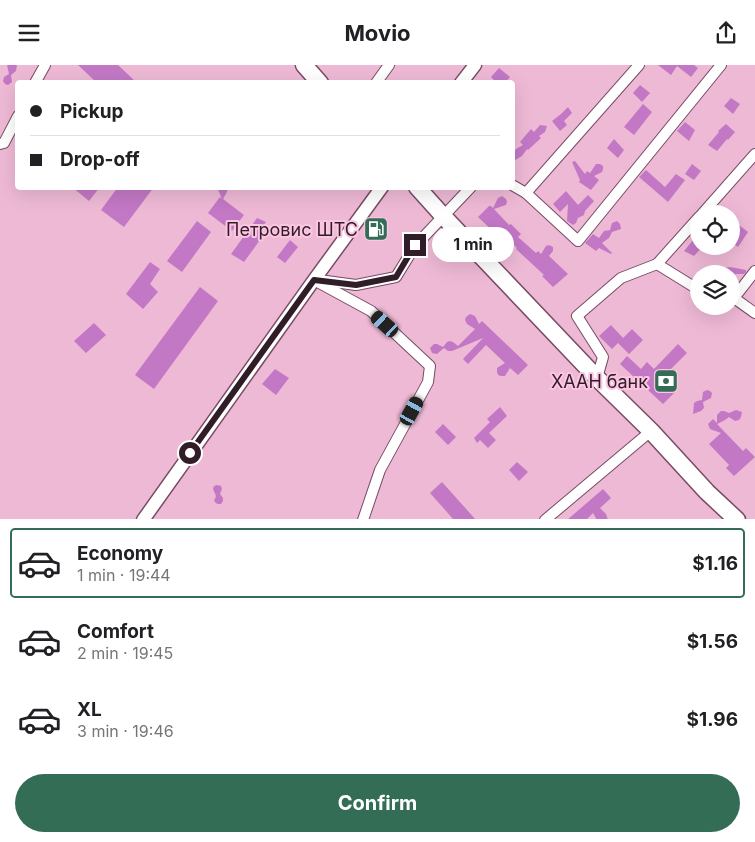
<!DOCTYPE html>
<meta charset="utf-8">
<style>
:root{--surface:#fff;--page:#f6f6f6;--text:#202124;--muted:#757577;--line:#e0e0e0;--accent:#336d56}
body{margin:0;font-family:Inter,sans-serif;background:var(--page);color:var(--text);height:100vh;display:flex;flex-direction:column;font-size:19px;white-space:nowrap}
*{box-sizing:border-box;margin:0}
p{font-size:16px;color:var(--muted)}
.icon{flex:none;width:28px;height:28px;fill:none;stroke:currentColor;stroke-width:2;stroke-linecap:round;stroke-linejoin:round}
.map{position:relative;height:454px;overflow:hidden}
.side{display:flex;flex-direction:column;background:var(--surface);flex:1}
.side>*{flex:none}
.guide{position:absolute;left:15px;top:15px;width:500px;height:110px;border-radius:5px;box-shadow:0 5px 20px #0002;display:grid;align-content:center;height:110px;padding:0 15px;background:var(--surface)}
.tools{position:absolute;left:690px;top:140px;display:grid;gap:10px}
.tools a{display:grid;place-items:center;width:50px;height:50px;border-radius:50%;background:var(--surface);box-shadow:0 5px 20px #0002;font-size:25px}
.end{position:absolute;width:22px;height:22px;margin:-11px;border:6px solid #301d27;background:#fff;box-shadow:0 0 0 2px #fff}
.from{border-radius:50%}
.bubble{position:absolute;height:35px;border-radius:18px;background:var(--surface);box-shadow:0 5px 20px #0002;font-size:16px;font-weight:700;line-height:35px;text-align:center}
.car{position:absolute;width:15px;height:30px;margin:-15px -8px;border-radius:6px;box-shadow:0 0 4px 1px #0007;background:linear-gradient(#222 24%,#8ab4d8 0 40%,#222 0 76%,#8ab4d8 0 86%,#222 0)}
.guide b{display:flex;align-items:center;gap:18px;height:48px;font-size:19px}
.guide b+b{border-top:1px solid var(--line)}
.guide i{width:12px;height:12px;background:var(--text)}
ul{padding:9px 0 0;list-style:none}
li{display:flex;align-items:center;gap:15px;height:70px;margin:0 10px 8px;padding:0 5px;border:2px solid transparent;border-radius:5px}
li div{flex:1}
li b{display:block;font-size:19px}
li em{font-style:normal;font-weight:700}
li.on{border-color:var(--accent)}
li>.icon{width:45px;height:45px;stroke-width:1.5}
.cta{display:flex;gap:10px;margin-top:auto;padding:10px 15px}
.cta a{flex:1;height:58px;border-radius:30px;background:var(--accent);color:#fff;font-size:20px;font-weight:700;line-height:58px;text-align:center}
header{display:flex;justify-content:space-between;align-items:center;height:65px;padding:0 15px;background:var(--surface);font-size:22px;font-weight:700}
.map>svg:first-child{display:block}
.building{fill:#c378c6}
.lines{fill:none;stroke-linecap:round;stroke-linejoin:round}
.minor-casing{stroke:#784b64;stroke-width:12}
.tertiary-casing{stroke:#784b64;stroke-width:15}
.trunk-casing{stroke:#784b64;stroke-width:19}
.minor{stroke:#fff;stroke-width:10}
.tertiary{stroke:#fff;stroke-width:12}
.trunk{stroke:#fff;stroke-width:16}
.route{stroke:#301d27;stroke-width:6}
.labels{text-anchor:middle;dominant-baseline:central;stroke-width:4;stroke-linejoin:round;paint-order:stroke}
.poi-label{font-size:18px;fill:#301d27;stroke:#fcc6e3;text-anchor:end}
</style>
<header><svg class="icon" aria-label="menu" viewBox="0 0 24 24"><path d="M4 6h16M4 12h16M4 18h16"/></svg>Movio<svg class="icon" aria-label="share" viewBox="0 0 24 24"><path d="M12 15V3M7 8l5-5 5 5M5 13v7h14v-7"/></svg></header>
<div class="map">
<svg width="755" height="455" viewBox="0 0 755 455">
<rect width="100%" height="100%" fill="#eeb9d5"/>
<g class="building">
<path d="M7 0H17L16 6 11 10 12 17 8 20 5 19 3 16 4 12 9 9Z"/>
<path d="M78 0H118L137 18H97Z"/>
<path d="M658 0H694L698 3 691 12 677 1 671 10Z"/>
<path d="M499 3 510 12 505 18H497L491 12Z"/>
<path d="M640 20 650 28 642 37 633 28Z"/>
<path d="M731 33 740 39 733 49 724 41Z"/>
<path d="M643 39 652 47 634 70 624 62Z"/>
<path d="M568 42 572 48 564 56 567 60 560 66 552 56 561 49Z"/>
<path d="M685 57 695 65 689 76 677 66Z"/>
<path d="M726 59 735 67 728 75 727 74 717 86 708 80 719 67 718 66Z"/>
<path d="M540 60 547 61 545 67 539 71 541 73 528 85 527 84 522 91 512 97V88L516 84 523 80 520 77 531 64 534 67Z"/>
<path d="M614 74 624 85 618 93 607 83Z"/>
<path d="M575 96 585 109 587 106 590 108 596 99H600L603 101V104L602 107 594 111 599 115 591 125 579 117 580 115 572 97Z"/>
<path d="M692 99 701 106 694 115 685 109Z"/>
<path d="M646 105 665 122 676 109 685 115 668 137 639 112Z"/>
<path d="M72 122H100L89 136Z"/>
<path d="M118 122H154L124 162 101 145Z"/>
<path d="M217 122H228L227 127 223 134 244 150 232 166 208 148 220 132 222 134Z"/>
<path d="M566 126 578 140 588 130 594 136 585 146 584 150 578 153 576 158 573 160 567 156 568 139 560 147 553 139Z"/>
<path d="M502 131 506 134 507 137 506 140 494 144 509 160 511 159 521 169 518 172 536 188 538 186 541 189 546 181 549 180 553 182V186L549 191 568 209 553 222 542 211 544 210 516 184 517 183 500 166 497 170 478 152 489 141H491L493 143 498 133Z"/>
<path d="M257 153 266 157 260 165 265 168 244 197 231 189Z"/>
<path d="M197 156 211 167 182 207 167 196Z"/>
<path d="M617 156 620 159 621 164 612 167 609 173 602 178 612 188 611 189 599 183 596 186 592 183 591 184 592 183 585 178 593 169 599 173 604 166 610 165 612 158Z"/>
<path d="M739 160 748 167 738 182 731 177V170Z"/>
<path d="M699 168V181H703L694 191 684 186Z"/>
<path d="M290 175 298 182 285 198 277 192Z"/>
<path d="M150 197 160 204 150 219 158 227 143 244 126 229Z"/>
<path d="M730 202 746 205V207L744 209H714L713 205Z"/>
<path d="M200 222 218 236 154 324 135 310Z"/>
<path d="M470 249 475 251 479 259 482 256 528 300 518 310 510 303 505 311H501L498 310 497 307V303L505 298 486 280 468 299 463 294 483 273 452 286H448L444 283 437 289 432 288 430 283 434 279H437L443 282 447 277 450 276 453 277 458 281 475 264 467 259 465 255 466 252Z"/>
<path d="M94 258 106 270 86 288 74 276Z"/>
<path d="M611 260 623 273 632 264 643 275 629 289 618 278 612 284 599 271Z"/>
<path d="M678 279 687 288 663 312 677 325 663 339 620 299 627 291 641 304 647 297 654 304Z"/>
<path d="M275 304 289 313 276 330 262 319Z"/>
<path d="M707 325 710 326 712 328 711 333 703 337 704 343 701 346 693 349 694 338 697 336 702 335 703 327Z"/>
<path d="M500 342 507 351 489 368 496 375 488 383 480 375 477 378 474 373 490 357 487 354Z"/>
<path d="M736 345 742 347 741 352 739 355 735 356 729 352 725 355 717 359 743 386 746 383 755 392 734 411 726 403 729 400 709 379 721 368 710 364 708 359 713 354 717 358V350L721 346H724L729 348Z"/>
<path d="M443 359 456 372 448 380 435 367Z"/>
<path d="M517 397 528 407 519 416 509 405Z"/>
<path d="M442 417 476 455H454L430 428Z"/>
<path d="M217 420 221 421 222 424 220 429 223 433V436L221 439H218L216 438 214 436 216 431 213 424 214 421Z"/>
<path d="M603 424 611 433 600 443 606 449 608 455H597L593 448 586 455H567Z"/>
</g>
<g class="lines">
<defs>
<g id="minor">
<path d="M639 0 526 128 578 176 721 0"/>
<path d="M35 18 45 0"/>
<path d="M376 18 389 0"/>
<path d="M0 79 4 78 18 51"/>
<path d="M512 120 526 128"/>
<path d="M702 149 755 89"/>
<path d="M699 152 657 199 699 225"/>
<path d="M314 215 371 246 430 301 428 317 380 405 363 455"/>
<path d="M319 215 356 220 396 212 415 181 471 122"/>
<path d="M731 233H734L755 206"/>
<path d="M734 233 755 248"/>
<path d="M597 313 603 292 577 251 621 213 657 199"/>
<path d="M545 455 651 366"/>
</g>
<g id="tertiary">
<path d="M461 18 475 0"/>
<path d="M143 455 314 215 382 122"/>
</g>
<g id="trunk">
<path d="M304 0 320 18"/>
<path d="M417 122 444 152 597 313 651 366 707 427 737 455"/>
</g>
</defs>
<use href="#minor" class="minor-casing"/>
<use href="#tertiary" class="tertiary-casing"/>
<use href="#trunk" class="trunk-casing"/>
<use href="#minor" class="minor"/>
<use href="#tertiary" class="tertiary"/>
<use href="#trunk" class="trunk"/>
</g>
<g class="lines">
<path class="route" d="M190 388 314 215 356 220 396 212 415 180"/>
</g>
<defs>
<symbol id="fuel-square" viewBox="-11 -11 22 22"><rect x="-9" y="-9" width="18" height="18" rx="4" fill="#336d56" stroke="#fcc6e3"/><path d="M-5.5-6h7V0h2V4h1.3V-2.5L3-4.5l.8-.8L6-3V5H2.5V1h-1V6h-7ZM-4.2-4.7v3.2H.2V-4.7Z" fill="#fff"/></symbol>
<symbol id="bank-square" viewBox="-11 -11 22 22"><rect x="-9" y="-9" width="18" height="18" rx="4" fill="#336d56" stroke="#fcc6e3"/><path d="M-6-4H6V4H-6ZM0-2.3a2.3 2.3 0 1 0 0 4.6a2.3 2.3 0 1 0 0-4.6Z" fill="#fff"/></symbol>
</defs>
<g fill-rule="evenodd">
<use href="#fuel-square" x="362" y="150" width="28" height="28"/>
<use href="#bank-square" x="652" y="302" width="28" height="28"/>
</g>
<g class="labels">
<g class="poi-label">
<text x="358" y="164">Петровис ШТС</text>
<text x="648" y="316">ХААН банк</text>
</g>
</g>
</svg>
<div class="tools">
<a><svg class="icon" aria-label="locate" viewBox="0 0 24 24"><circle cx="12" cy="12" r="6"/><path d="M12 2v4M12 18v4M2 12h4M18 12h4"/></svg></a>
<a><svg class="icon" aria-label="layers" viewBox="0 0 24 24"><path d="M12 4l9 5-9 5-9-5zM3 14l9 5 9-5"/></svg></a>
</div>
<i class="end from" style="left:190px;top:388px"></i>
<i class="end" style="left:415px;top:180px"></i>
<div class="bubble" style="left:432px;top:162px;width:82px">1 min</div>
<i class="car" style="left:385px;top:259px;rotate:312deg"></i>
<i class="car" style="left:412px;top:346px;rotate:29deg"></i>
<div class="guide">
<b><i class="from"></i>Pickup</b>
<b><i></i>Drop-off</b>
</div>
</div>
<section class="side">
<ul>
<li class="on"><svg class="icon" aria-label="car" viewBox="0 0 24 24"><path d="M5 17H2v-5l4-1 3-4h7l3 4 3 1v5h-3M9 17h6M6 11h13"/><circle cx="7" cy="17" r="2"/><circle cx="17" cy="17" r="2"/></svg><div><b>Economy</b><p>1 min · 19:44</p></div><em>$1.16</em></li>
<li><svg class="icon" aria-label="car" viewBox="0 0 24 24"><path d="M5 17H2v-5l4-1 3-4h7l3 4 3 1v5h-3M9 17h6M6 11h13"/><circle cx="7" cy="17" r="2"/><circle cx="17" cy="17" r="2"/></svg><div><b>Comfort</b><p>2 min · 19:45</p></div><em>$1.56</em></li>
<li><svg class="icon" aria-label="car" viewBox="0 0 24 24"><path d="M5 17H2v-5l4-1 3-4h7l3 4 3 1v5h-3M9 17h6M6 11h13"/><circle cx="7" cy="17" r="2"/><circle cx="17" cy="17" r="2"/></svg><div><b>XL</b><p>3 min · 19:46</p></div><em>$1.96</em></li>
</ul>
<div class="cta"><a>Confirm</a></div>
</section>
